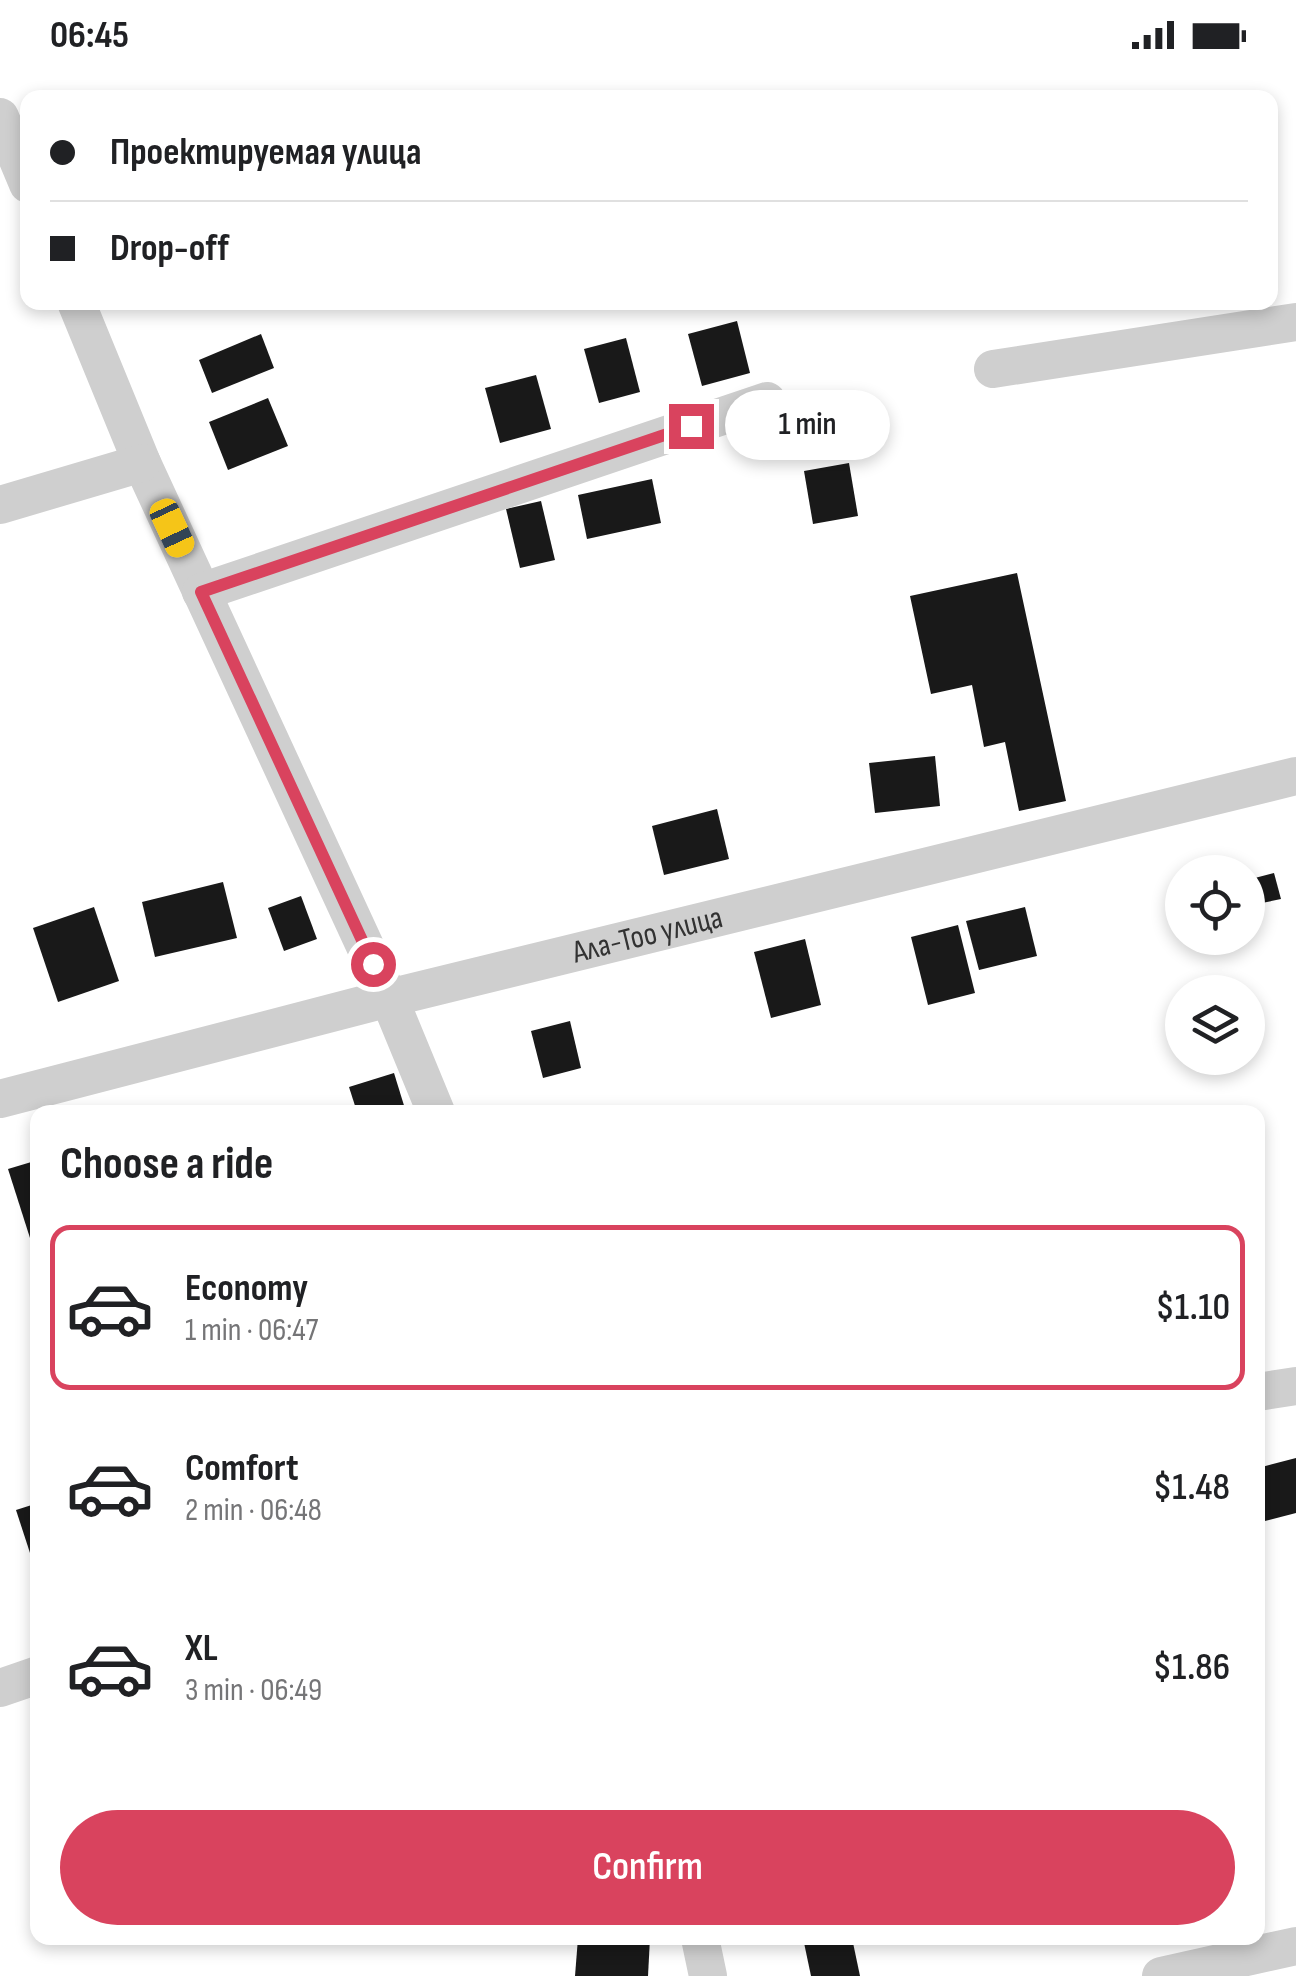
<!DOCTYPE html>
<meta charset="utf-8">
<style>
:root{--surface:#fff;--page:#f2f2f2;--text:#202124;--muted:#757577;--line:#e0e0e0;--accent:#d9435e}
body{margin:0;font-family:"Sofia Sans Condensed",sans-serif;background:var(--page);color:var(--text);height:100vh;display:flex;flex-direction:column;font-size:38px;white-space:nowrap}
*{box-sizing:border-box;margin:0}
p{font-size:32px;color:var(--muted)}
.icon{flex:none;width:55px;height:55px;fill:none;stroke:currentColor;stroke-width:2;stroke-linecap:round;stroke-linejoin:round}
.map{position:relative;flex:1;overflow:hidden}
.side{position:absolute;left:30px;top:1035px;width:1235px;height:840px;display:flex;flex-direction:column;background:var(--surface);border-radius:20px;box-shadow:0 5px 15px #0003}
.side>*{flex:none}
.top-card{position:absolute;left:20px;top:20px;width:1258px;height:220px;border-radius:20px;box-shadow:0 5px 15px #0003;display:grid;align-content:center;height:220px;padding:0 30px;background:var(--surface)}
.fabs{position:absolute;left:1165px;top:785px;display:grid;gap:20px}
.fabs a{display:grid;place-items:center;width:100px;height:100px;border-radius:50%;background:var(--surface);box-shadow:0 5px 15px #0003;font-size:50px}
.end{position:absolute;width:45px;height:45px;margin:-22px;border:12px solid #d9435e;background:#fff;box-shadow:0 0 0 5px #fff}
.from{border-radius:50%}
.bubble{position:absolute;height:70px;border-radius:35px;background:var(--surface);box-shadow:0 5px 15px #0003;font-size:32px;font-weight:600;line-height:70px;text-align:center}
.car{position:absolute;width:30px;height:60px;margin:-30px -15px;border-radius:12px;box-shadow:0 0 8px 2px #0007;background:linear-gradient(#f5c518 24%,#345 0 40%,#f5c518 0 76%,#345 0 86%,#f5c518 0)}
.top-card b{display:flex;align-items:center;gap:35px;height:95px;font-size:38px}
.top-card b+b{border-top:2px solid var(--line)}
.top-card i{width:25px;height:25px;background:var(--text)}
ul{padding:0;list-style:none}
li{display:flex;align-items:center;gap:30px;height:165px;margin:0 20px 15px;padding:0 10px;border:5px solid transparent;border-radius:20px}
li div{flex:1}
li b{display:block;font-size:38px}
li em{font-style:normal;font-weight:600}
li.active{border-color:var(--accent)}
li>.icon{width:90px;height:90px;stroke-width:1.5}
h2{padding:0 30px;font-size:45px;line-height:120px}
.cta{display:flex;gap:20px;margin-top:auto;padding:20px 30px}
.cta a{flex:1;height:115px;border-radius:60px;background:var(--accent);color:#fff;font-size:40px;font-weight:600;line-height:115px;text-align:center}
.status{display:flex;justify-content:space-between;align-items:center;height:70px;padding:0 50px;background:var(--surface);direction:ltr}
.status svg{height:28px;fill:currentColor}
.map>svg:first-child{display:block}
.building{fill:#191919}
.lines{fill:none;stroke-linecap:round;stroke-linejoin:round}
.street{stroke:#cfcfcf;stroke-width:38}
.route{stroke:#d9435e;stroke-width:12}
.labels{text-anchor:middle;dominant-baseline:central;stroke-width:10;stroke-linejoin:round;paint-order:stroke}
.street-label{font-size:32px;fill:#323232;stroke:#fff}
</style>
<div class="status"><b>06:45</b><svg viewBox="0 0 49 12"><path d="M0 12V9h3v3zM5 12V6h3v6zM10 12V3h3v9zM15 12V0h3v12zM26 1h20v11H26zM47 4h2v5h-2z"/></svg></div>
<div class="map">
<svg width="1296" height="1906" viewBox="0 0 1296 1906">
<rect width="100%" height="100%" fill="#fff"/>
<g class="building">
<path d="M737 251 750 303 702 316 688 264Z"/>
<path d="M261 264 274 298 212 323 199 290Z"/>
<path d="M626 268 640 322 599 333 584 279Z"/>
<path d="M536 305 551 359 500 373 485 318Z"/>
<path d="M268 328 288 376 228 400 209 352Z"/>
<path d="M849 393 858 446 813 454 804 401Z"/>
<path d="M652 409 661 453 587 469 578 425Z"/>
<path d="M541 431 555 490 520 498 506 439Z"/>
<path d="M1017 503 1066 731 1019 741 1005 672 984 677 972 615 931 624 910 526Z"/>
<path d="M935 686 940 736 875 743 869 693Z"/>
<path d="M717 739 729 789 664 805 652 756Z"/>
<path d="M1274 803 1281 829 1257 834 1251 809Z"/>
<path d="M223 812 237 868 155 887 142 832Z"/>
<path d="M301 826 317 869 284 881 268 838Z"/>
<path d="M94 837 119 911 58 932 33 858Z"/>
<path d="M1025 837 1037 886 979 900 966 851Z"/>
<path d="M958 855 975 923 928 935 911 867Z"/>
<path d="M805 869 821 935 771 948 754 882Z"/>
<path d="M570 951 581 998 543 1008 531 961Z"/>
<path d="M394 1003 406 1042H357L349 1017Z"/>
<path d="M38 1090V1166L30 1168 8 1099Z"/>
<path d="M1296 1388V1443L1265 1451 1258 1423V1398Z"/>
<path d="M38 1433V1484L31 1486 16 1440Z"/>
<path d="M578 1868H650L648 1906H575Z"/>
<path d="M803 1868H852L860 1906H811Z"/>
</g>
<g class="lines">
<g class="street">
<path d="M0 47 28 114"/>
<path d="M76 232 142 393 389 928 436 1042"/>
<path d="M993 299 1296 252"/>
<path d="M0 435 142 393"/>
<path d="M201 522 767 331"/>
<path id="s1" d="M0 1029 389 928 1296 706"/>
<path d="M1258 1322 1296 1316"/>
<path d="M0 1618 38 1605"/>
<path d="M700 1868 708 1906"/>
<path d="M1161 1906 1296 1876"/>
</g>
</g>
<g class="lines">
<path class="route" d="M373 894 201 522 691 356"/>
</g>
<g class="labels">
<g class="street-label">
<text stroke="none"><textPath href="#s1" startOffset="668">Ала-Тоо улица</textPath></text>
</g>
</g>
</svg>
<div class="fabs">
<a><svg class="icon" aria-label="locate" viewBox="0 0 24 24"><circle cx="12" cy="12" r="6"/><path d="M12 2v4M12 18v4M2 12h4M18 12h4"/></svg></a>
<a><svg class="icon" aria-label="layers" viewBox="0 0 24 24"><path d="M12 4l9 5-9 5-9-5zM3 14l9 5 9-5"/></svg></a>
</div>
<i class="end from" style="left:373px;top:894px"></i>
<i class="end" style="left:691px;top:356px"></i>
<div class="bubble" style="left:725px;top:320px;width:165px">1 min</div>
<i class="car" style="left:172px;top:458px;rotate:155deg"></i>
<div class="top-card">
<b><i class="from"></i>Проектируемая улица</b>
<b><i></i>Drop-off</b>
</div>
<section class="side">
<h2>Choose a ride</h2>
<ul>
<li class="active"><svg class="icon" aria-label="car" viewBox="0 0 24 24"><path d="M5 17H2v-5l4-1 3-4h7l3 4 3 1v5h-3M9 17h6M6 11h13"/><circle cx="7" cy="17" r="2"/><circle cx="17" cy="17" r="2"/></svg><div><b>Economy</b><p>1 min · 06:47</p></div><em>$1.10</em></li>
<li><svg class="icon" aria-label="car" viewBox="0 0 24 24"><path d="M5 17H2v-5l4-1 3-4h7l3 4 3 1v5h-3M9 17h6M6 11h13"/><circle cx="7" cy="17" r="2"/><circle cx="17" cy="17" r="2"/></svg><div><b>Comfort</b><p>2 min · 06:48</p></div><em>$1.48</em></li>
<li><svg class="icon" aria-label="car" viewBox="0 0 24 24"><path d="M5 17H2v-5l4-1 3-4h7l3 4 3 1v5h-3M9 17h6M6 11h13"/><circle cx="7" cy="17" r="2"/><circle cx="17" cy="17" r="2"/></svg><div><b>XL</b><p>3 min · 06:49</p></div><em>$1.86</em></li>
</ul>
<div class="cta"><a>Confirm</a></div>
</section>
</div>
